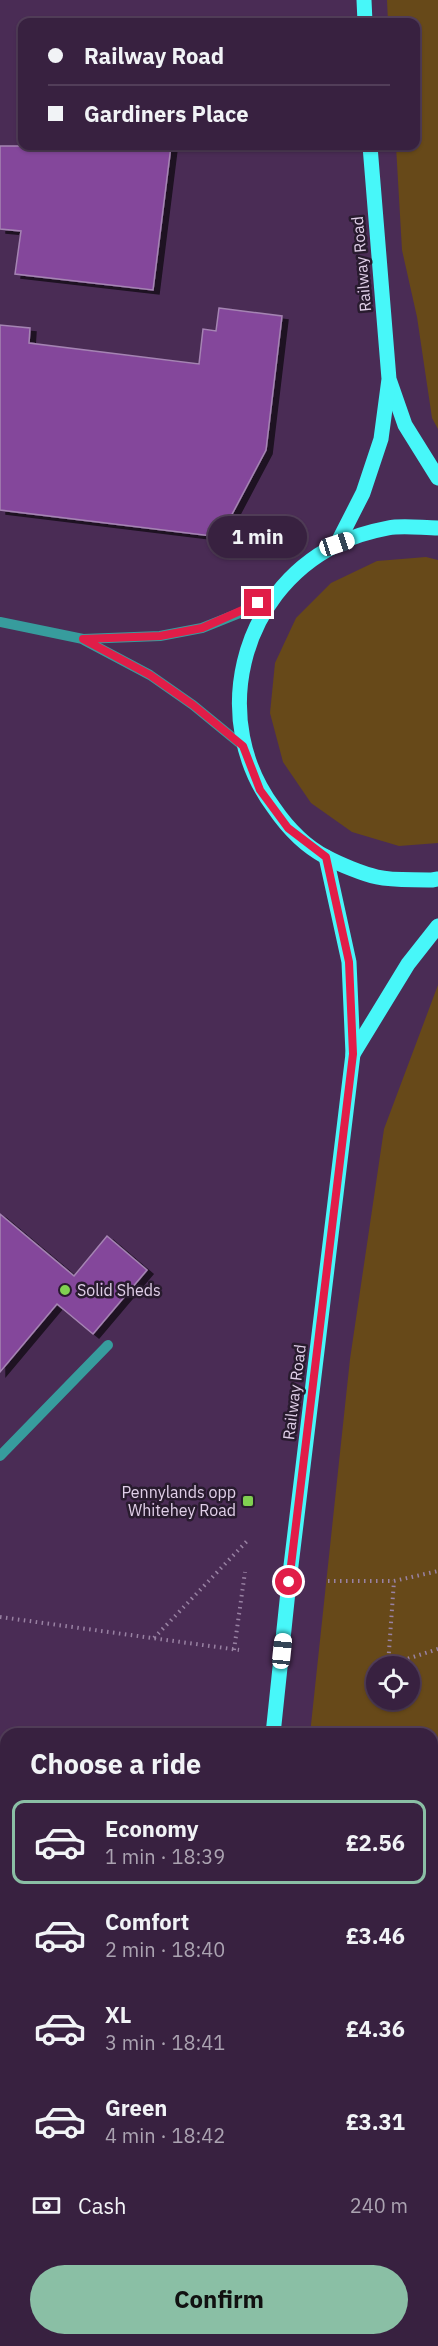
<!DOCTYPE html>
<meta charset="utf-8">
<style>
:root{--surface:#382140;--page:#3f2947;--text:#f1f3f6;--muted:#aba3b1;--line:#523e59;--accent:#8abfa5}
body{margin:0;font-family:"IBM Plex Sans",sans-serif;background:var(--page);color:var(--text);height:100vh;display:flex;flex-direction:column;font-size:22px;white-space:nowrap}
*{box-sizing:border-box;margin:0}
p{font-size:20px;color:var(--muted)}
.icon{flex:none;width:33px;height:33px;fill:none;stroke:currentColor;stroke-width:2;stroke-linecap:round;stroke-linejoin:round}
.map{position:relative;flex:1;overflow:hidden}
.details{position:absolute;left:0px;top:1728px;width:438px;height:618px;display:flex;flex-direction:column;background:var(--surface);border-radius:18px 18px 0 0;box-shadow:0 2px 4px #0004,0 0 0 2px var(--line)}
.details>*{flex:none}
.top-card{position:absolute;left:18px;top:18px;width:402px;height:132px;border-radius:12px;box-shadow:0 2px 4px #0004,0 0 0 2px var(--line);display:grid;align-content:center;height:132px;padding:0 30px;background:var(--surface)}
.buttons{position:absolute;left:366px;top:1656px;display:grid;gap:12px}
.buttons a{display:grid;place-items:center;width:54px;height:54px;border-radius:50%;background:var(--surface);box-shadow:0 2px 4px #0004,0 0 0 2px var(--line);font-size:30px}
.end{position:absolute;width:27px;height:27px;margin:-14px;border:8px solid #e11d48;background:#fff;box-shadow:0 0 0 3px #fff}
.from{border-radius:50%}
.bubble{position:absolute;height:42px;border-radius:21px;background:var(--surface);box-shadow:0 2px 4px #0004,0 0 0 2px var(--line);font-size:20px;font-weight:800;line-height:42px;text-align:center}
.car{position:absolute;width:18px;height:36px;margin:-18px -9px;border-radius:8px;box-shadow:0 0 4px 2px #0007;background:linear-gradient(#fff 24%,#345 0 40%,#fff 0 76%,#345 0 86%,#fff 0)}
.top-card b{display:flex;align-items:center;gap:21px;height:57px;font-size:22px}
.top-card b+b{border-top:2px solid var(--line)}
.top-card i{width:15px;height:15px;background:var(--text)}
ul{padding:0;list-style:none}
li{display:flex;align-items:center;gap:18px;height:84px;margin:0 12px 9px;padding:0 18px;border:3px solid transparent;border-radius:12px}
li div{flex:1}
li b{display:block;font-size:22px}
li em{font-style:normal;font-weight:800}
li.on{border-color:var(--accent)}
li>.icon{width:54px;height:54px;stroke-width:1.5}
h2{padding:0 30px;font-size:27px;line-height:72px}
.pay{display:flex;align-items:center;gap:15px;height:66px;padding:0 30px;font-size:22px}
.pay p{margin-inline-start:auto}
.cta{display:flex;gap:12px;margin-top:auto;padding:12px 30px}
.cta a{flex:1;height:69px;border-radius:36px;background:var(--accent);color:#111;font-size:24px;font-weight:800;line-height:69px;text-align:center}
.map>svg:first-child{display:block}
.green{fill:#674919;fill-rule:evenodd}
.building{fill:#84479b;stroke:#a584b3;stroke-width:1.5;filter:url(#shadow)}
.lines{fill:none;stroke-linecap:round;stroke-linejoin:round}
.path{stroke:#9982a3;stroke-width:4;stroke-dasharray:1.5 4.5;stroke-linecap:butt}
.minor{stroke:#379c9d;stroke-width:10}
.major{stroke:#47f7f9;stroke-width:15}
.route{stroke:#e11d48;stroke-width:8}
.poi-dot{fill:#80d051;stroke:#281b2e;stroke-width:2}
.labels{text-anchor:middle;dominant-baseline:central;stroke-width:5;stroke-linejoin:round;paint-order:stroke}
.street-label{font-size:16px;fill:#e0cfe8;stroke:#281b2e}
.poi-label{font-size:16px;fill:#e0cfe8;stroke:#281b2e;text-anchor:start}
</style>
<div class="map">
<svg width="438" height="2346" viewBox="0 0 438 2346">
<defs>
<filter id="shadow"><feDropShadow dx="6" dy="4" stdDeviation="0" flood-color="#0009"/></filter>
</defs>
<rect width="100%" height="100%" fill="#4a2c55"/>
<g class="green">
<path d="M387 0H438V429L432 418 417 317 402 250 396 146H416V22H388Z"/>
<path d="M426 557 438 560V843L399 846 352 832 311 803 283 762 270 713 275 663 296 618 331 583 377 561Z"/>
<path d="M438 985V2242L432 2237V1734H310L350 1359 384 1129ZM410 1666V1700H376V1666Z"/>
<path d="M70 2340H382V2346H71Z"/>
</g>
<g class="building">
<path d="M0 146H171L153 290 15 274 21 231 0 229Z"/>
<path d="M219 308 282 316 266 450 220 537 0 510V325L30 328 29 343 199 364 203 329 216 331Z"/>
<path d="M0 1214 74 1276 107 1236 147 1270 93 1334 57 1304 0 1372Z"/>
</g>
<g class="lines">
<g class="path">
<path d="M328 1581H394L438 1571"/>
<path d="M0 1617 239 1650"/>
<path d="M154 1638 249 1539"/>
<path d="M234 1650 245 1572"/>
<path d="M373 1665H388L438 1649"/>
<path d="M388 1665 394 1581"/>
</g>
<g class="minor">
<path d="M0 622 83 639 160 636 202 628 242 612 275 595"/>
<path d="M84 640 150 675 193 705 243 746"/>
<path d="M0 1456 108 1345"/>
<path d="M0 2169H6"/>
<path d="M432 2284 438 2291"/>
<path d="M0 2322 6 2329"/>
<path d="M14 2340 19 2346"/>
</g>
<g class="major">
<path d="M364 0 365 22"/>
<path d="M390 382 405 425 438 478"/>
<path d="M438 528C422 528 403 525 388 528 372 531 351 537 336 545 239 594 209 721 274 808 287 827 305 846 326 857 339 864 363 874 377 877 394 881 414 879 432 880L438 879"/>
<path d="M337 544 363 493 381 439 389 379 370 146"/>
<path d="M353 1054 408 964 438 926"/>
<path d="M273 1734 289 1582 353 1054 349 962 326 857"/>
<path d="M43 2340 44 2346"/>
<path d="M407 2340V2346"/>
</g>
</g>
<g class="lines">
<path class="route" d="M258 603 202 628 160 636 83 639 150 675 193 705 243 746 260 790 288 828 326 857 349 962 353 1054 289 1582"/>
</g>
<g class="poi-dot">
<circle cx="65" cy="1290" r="6"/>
<rect x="242" y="1495" width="12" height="12" rx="3"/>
</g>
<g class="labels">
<g class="street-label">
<text transform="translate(361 264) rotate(-95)">Railway Road</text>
<text transform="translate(294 1392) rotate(-83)">Railway Road</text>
</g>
<g class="poi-label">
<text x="77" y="1290">Solid Sheds</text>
<text x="236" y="1492" text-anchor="end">Pennylands opp<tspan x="236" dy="18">Whitehey Road</tspan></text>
</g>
</g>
</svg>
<div class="buttons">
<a><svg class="icon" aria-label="locate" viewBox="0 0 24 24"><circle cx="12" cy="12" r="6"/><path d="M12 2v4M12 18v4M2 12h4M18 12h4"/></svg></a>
</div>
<i class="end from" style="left:289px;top:1582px"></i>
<i class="end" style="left:258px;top:603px"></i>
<div class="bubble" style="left:208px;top:516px;width:99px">1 min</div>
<i class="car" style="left:337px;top:544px;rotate:72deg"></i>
<i class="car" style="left:282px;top:1651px;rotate:6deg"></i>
<div class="top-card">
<b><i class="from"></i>Railway Road</b>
<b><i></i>Gardiners Place</b>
</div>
<section class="details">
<h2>Choose a ride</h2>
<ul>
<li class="on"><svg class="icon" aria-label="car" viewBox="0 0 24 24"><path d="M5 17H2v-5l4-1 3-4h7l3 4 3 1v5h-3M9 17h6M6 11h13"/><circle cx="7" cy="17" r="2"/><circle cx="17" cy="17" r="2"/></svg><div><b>Economy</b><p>1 min · 18:39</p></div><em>£2.56</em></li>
<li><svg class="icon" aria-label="car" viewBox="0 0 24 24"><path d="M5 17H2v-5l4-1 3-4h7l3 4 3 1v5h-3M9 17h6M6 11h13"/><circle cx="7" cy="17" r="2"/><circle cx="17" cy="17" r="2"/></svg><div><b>Comfort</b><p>2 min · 18:40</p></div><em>£3.46</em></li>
<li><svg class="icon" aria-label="car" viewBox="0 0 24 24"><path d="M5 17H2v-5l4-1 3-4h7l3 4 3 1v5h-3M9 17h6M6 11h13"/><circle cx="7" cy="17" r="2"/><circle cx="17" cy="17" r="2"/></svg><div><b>XL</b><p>3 min · 18:41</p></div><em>£4.36</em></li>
<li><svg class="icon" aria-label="car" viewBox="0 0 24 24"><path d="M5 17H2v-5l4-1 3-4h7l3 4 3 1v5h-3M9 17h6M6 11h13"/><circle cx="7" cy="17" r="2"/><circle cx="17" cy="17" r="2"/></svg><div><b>Green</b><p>4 min · 18:42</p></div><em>£3.31</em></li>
</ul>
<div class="pay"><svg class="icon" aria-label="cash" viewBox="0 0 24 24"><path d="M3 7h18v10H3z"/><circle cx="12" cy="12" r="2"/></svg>Cash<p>240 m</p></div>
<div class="cta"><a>Confirm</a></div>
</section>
</div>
